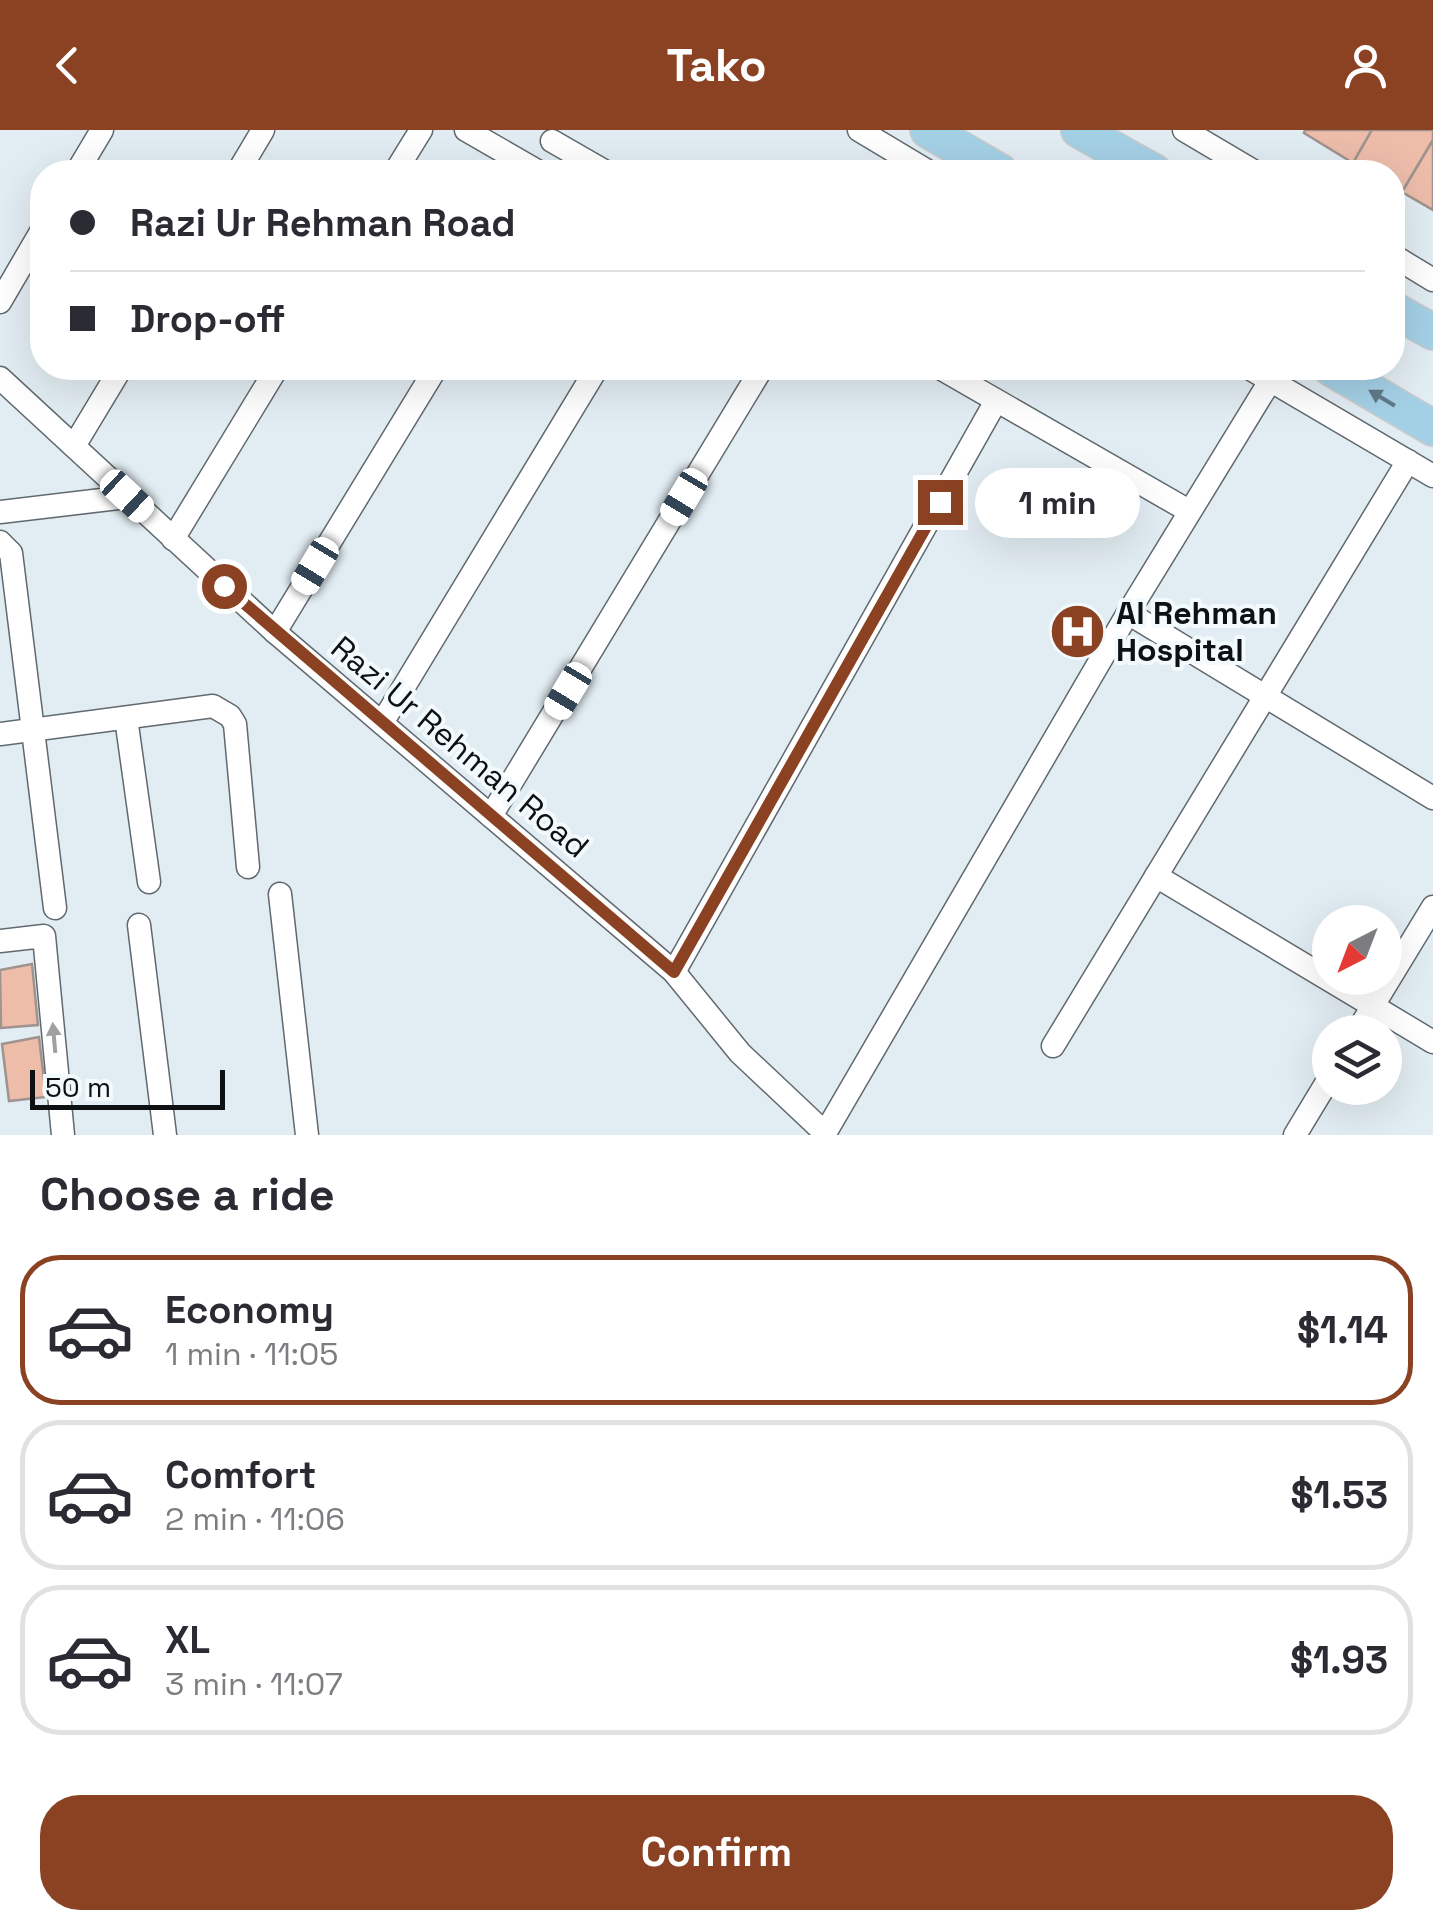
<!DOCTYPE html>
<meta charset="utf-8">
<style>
:root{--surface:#fff;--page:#f7f7f7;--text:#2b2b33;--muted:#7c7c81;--line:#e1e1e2;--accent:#8a4223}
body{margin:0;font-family:"Space Grotesk",sans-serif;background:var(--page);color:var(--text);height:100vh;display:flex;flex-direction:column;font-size:38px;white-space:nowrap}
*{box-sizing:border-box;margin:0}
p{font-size:32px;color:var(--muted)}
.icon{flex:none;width:55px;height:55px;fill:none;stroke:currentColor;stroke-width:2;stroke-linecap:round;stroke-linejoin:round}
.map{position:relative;height:1005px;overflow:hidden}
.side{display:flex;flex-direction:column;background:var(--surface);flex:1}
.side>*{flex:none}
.hud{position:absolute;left:30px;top:30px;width:1375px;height:220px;border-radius:40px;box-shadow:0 10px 40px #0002;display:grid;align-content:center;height:220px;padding:0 40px;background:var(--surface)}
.needle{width:65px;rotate:222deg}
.fabs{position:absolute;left:1312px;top:775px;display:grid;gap:20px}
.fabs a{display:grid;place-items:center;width:90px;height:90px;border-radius:50%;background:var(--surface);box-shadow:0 10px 40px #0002;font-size:50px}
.scale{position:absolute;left:30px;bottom:25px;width:195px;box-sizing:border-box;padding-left:10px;border:5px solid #0d1113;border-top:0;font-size:28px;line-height:35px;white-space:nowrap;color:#0d1113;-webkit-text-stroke:8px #f3fafd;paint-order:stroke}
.end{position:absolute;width:45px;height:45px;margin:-22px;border:12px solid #8a4223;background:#fff;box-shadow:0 0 0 5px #fff}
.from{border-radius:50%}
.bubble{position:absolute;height:70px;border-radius:35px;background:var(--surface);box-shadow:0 10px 40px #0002;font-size:32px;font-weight:600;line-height:70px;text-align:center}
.car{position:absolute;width:30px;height:60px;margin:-30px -15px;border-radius:12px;box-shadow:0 0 8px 2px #0007;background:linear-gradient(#fff 24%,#345 0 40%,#fff 0 76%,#345 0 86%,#fff 0)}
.hud b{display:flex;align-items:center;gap:35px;height:95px;font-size:38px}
.hud b+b{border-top:2px solid var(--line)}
.hud i{width:25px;height:25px;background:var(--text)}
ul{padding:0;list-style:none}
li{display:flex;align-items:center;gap:30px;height:150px;margin:0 20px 15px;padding:0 20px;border:5px solid var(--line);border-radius:40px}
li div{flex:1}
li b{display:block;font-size:38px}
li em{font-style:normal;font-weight:600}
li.on{border-color:var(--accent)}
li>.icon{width:90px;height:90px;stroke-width:1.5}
h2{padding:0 40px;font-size:45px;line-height:120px}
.cta{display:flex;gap:20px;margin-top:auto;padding:20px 40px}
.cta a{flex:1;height:115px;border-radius:40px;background:var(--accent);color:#fff;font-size:40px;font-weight:600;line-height:115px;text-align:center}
header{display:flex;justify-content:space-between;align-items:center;height:130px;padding:0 40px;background:var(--accent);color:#fff;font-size:45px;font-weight:600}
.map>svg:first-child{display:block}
.building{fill:#edbdaa;stroke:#9e938e;stroke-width:2.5}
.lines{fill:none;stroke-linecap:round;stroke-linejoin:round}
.street-casing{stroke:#60696f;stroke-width:25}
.primary-casing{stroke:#cacbcb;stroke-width:38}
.street{stroke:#fff;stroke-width:22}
.primary{stroke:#a4d0e6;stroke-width:35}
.oneway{fill:#607a87}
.oneway2{fill:#9ea0a1}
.route{stroke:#8a4223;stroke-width:12}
.labels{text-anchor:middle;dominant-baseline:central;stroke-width:8;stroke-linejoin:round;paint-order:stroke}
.poi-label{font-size:32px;font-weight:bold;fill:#0d1113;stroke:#f3fafd;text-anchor:start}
.street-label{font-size:32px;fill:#0d1113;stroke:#f3fafd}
</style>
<header><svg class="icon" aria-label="back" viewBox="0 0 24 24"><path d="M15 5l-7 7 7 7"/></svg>Tako<svg class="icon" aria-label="person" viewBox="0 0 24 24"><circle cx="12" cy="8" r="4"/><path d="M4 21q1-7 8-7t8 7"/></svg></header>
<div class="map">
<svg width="1433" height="1005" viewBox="0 0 1433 1005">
<rect width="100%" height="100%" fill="#e2edf3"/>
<g class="building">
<path d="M1305 0H1372L1353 33 1304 3Z"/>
<path d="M1372 0H1433V10L1402 62 1392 56V42H1369L1353 33Z"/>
<path d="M1433 10V80L1402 62Z"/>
<path d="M32 834 38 895 1 898 0 840Z"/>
<path d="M39 907 46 967 9 971 2 914Z"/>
</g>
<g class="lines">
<defs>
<g id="street">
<path d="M466 0 539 42"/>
<path d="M859 0 929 42"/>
<path d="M1184 0 1255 42"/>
<path d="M552 11 606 42"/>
<path d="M77 42 102 0"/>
<path d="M238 42 263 0"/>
<path d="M395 42 421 0"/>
<path d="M1392 125 1433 150"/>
<path d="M0 172 42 100"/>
<path d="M940 238 1189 381"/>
<path d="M1249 238 1433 346"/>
<path d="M0 248 275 502 674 842 740 923 825 1003"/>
<path d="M74 316 121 238"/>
<path d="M0 382 127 367"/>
<path d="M173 409 277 238"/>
<path d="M0 412 11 423 55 778"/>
<path d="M1128 483 1433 668"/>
<path d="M275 502 436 238"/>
<path d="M126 588 149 752"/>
<path d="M382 593 597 238"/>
<path d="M0 604 213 576 230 586 235 594 248 737"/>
<path d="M491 686 762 238"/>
<path d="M1156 746 1433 912"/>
<path d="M280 764 307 1005"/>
<path d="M139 795 165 1005"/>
<path d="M0 811 44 806 63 1005"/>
<path d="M674 842 996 271"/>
<path d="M1357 902 1433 777"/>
<path d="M1053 916 1408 331"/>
<path d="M824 1005 1128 483 1278 238"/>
<path d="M1295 1005 1330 947"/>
</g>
<g id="primary">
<path d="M928 0 1000 42"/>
<path d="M1079 0 1154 42"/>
<path d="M1392 179 1433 202"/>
<path d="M1331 238 1433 298"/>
</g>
</defs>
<use href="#street" class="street-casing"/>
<use href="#primary" class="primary-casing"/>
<use href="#street" class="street"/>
<use href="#primary" class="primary"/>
</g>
<defs><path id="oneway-solid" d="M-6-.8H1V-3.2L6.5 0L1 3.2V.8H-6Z" transform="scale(2.5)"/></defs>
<use class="oneway" href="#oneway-solid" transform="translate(1382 268) rotate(-149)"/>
<use class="oneway2" href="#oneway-solid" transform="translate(54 908) rotate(-95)"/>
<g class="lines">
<path class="route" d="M224 456 674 842 940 372"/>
</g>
<defs>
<symbol id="hospital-disc" viewBox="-11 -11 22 22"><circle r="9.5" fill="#8a4223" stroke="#f3fafd"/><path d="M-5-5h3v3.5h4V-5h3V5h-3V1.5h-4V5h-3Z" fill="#fff"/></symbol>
</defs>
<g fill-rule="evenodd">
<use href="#hospital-disc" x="1046" y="470" width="63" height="63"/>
</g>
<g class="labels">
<g class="poi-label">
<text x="1116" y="483">Al Rehman<tspan x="1116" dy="37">Hospital</tspan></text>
</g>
<g class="street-label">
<text transform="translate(460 617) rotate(40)">Razi Ur Rehman Road</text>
</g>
</g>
</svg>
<div class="fabs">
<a><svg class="needle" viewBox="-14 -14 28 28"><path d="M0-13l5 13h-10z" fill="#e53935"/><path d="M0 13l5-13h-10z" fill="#7c7c81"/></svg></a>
<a><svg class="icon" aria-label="layers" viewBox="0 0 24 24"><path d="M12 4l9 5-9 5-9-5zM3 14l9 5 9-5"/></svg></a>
</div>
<div class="scale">50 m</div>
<i class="end from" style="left:224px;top:456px"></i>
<i class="end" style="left:940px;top:372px"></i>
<div class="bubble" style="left:975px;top:338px;width:165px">1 min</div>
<i class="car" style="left:127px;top:366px;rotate:133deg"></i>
<i class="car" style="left:684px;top:367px;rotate:211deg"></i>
<i class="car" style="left:315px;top:436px;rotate:211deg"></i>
<i class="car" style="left:568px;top:561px;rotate:211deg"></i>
<div class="hud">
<b><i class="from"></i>Razi Ur Rehman Road</b>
<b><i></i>Drop-off</b>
</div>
</div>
<section class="side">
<h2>Choose a ride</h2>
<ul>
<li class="on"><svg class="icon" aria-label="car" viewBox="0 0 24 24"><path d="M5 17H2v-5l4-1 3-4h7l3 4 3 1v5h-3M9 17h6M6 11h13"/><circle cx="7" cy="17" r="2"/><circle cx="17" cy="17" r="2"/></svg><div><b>Economy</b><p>1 min · 11:05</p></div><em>$1.14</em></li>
<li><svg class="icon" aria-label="car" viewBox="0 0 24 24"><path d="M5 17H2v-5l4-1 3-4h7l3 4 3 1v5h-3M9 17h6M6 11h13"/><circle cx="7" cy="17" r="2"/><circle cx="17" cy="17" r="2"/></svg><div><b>Comfort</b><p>2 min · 11:06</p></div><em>$1.53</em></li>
<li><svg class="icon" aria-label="car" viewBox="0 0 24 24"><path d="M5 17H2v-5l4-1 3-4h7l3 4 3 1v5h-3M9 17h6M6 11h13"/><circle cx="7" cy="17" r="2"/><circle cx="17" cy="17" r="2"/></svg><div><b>XL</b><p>3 min · 11:07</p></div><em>$1.93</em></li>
</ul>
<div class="cta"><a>Confirm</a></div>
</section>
